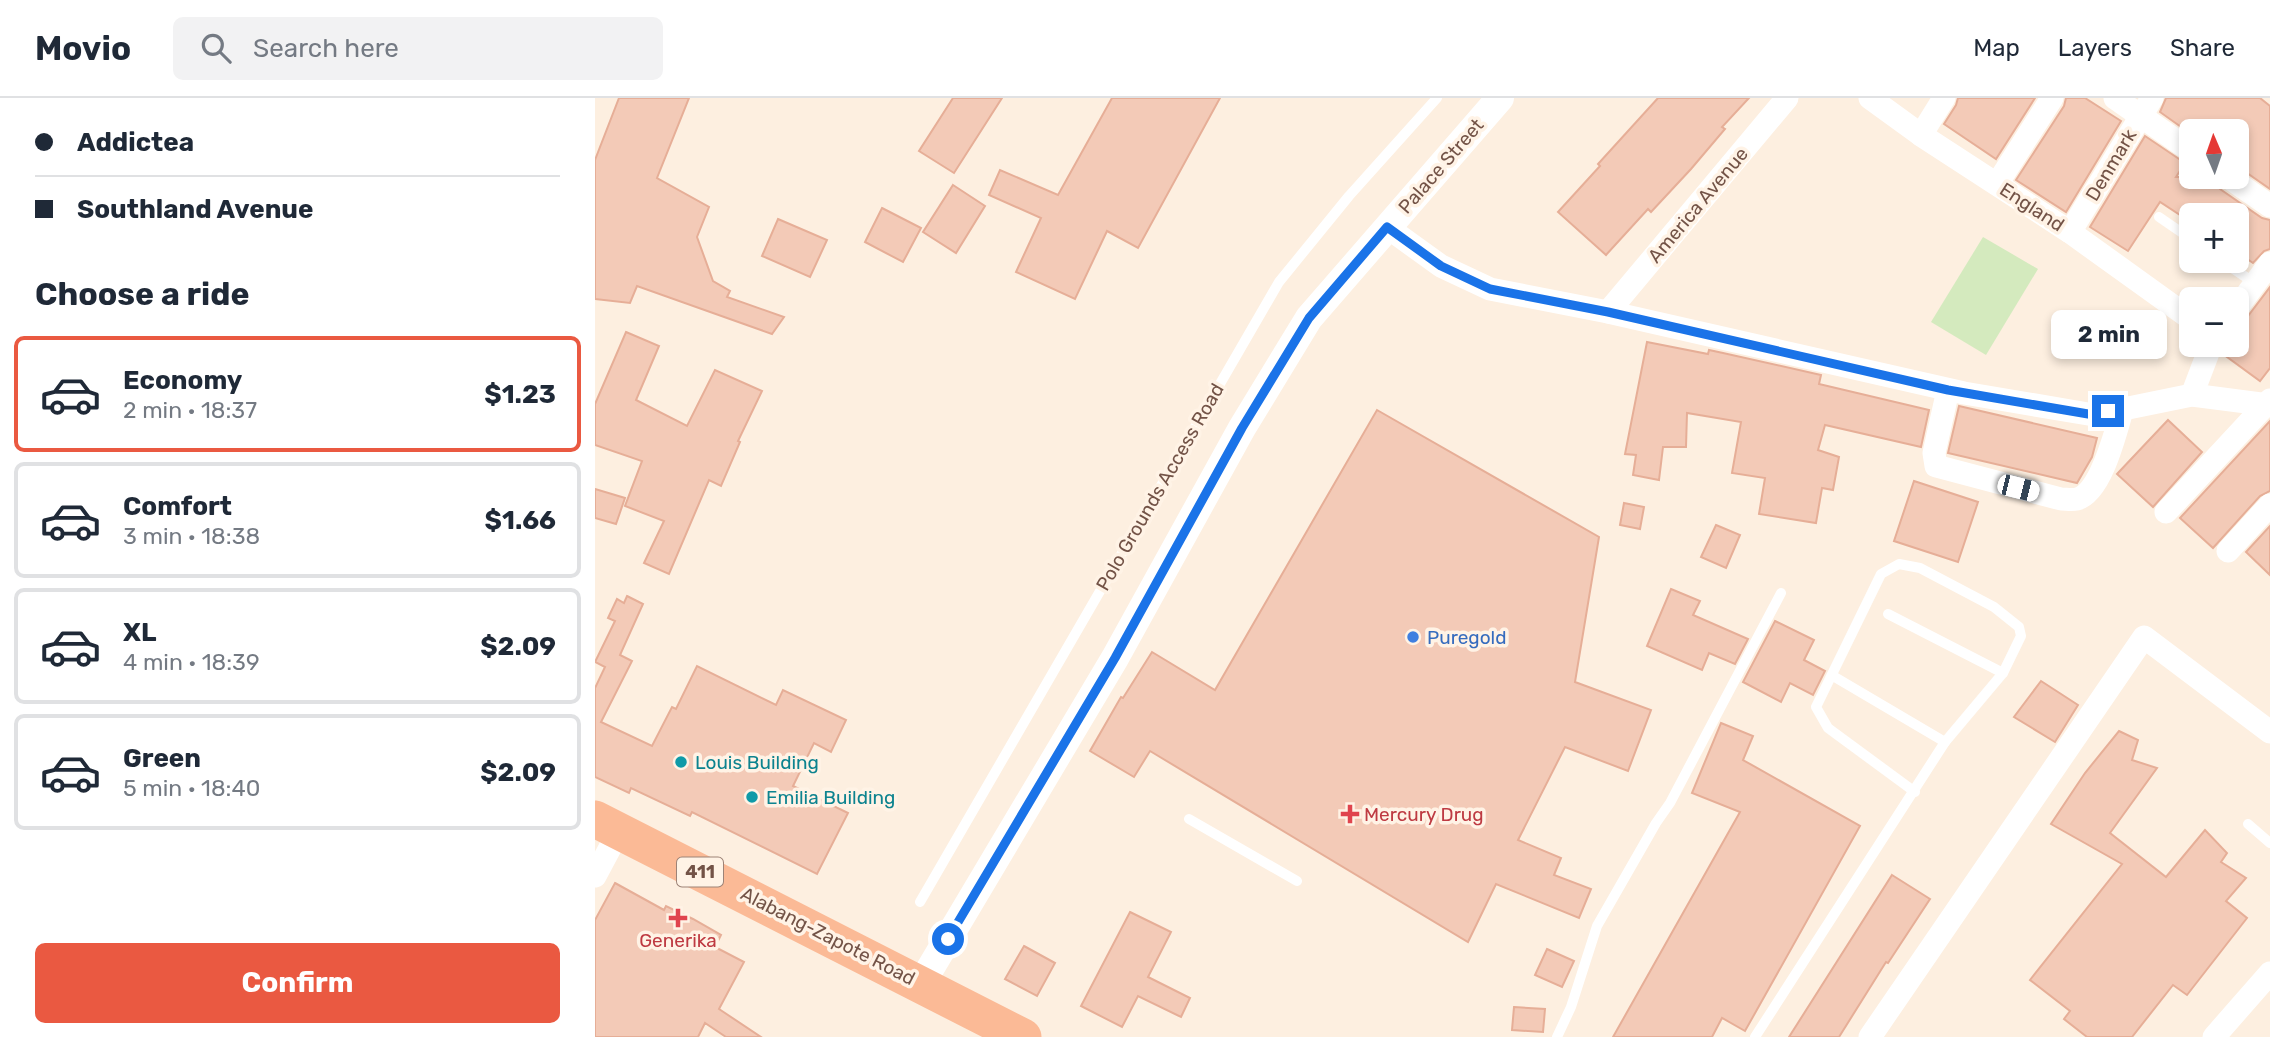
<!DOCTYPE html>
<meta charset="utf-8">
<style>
:root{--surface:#fff;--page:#f2f2f3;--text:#1f2937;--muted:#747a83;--line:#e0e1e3;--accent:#ea5941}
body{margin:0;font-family:Rubik,sans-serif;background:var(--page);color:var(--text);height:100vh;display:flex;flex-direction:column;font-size:26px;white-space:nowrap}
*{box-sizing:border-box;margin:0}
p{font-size:23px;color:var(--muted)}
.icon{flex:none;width:38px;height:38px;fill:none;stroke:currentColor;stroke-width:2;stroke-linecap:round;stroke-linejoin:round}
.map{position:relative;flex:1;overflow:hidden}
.details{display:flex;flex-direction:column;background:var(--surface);width:595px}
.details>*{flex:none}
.hud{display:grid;align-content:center;height:154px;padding:0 35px;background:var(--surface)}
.needle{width:46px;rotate:358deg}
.tools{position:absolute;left:1584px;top:21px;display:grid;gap:14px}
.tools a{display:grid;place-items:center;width:70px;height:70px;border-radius:10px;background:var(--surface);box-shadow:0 4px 10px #0003;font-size:35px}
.end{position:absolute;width:32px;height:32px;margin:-16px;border:9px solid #1a73e8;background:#fff;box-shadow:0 0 0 4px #fff}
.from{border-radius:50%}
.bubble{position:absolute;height:49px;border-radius:10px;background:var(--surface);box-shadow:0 4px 10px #0003;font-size:23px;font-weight:700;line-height:49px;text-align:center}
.car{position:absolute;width:21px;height:42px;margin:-21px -10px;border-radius:9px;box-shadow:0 0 5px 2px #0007;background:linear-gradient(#fff 24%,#345 0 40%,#fff 0 76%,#345 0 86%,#fff 0)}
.hud b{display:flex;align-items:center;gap:24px;height:66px;font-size:26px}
.hud b+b{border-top:2px solid var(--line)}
.hud i{width:18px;height:18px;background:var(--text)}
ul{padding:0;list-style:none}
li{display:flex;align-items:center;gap:21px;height:116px;margin:0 14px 10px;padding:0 21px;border:4px solid var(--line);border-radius:10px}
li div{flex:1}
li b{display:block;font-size:26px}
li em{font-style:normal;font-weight:700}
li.current{border-color:var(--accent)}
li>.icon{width:63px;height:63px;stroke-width:1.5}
h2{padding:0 35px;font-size:32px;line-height:84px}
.cta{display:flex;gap:14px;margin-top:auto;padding:14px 35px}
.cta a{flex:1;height:80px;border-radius:10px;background:var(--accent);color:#fff;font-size:28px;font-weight:700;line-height:80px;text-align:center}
header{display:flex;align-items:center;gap:42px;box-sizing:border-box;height:98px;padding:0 35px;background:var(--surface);border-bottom:2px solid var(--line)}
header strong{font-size:33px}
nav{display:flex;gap:38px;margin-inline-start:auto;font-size:24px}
.search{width:490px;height:63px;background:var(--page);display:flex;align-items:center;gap:18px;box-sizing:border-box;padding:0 24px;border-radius:10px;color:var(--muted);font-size:26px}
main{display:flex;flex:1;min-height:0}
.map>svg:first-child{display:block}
.green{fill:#d4eabe}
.building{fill:#f3cab7;stroke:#e6ae97;stroke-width:2}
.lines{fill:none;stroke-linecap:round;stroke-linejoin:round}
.service{stroke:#fff;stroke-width:10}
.minor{stroke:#fff;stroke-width:23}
.tertiary{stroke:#fff;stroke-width:28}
.trunk{stroke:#fbba96;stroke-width:37}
.route{stroke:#1a73e8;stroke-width:9}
.shop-dot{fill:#3f7fe0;stroke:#fff3e6;stroke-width:2.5}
.culture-dot{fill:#0f9aa8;stroke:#fff3e6;stroke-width:2.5}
.health-dot{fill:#e0444e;stroke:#fff3e6;stroke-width:2.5}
.labels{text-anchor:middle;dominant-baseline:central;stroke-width:7;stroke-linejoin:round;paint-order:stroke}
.shield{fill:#fff3e6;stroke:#9d8377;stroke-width:2}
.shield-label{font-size:18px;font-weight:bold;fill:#735347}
.street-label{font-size:19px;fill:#735347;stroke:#fff3e6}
.shop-label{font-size:19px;fill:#366cbe;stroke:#fff3e6;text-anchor:start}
.culture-label{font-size:19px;fill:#0d838f;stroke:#fff3e6;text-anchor:start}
.health-label{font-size:19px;fill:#be3a42;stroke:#fff3e6;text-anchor:start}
</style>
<header>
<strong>Movio</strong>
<div class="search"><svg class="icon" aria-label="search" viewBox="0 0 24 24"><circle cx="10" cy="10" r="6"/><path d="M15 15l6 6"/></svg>Search here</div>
<nav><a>Map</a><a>Layers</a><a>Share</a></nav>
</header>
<main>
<section class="details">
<div class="hud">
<b><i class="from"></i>Addictea</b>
<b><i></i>Southland Avenue</b>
</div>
<h2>Choose a ride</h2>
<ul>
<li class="current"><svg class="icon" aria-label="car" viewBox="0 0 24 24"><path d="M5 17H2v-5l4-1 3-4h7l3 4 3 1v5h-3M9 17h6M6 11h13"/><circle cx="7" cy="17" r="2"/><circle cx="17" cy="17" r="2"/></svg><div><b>Economy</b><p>2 min · 18:37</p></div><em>$1.23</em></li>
<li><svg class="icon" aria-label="car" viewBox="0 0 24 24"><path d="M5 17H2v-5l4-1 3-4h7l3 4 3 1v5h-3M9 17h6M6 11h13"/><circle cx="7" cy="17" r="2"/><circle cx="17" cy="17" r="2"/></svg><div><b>Comfort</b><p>3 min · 18:38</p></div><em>$1.66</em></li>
<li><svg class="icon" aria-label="car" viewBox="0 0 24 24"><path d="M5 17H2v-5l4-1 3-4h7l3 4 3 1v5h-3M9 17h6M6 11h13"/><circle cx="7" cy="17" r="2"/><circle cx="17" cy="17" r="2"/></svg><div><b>XL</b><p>4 min · 18:39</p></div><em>$2.09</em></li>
<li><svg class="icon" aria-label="car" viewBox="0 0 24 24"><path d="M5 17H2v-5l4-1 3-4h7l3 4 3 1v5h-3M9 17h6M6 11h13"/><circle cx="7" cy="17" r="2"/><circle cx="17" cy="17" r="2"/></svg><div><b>Green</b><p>5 min · 18:40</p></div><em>$2.09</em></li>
</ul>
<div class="cta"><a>Confirm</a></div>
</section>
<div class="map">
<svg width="1675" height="939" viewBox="0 0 1675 939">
<rect width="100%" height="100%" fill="#fdefe0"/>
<path class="green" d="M1388 139 1443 171 1391 257 1336 224Z"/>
<g class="building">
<path d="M24 0H94L62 80 114 109 102 139 118 183 135 193 132 199 189 219 177 236 42 188 35 205 0 201V62Z"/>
<path d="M358 0H407L359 75 324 53Z"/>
<path d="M517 0H625L543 150 512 133 480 201 421 174 446 120 394 97 405 72 463 97Z"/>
<path d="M1063 0H1154L1127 29 1130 31 1096 71 1056 114 1053 111 1011 157 963 114 1005 68 1003 66Z"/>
<path d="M1363 0H1440L1401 61 1349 26 1361 7Z"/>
<path d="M1471 0H1490L1526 23 1471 114 1421 82 1469 8Z"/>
<path d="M1571 0H1665L1675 8V91L1642 68V33H1596V36L1565 14Z"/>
<path d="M1550 38 1590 65 1581 79H1619L1621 86 1625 91 1667 120 1675 122V151L1669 153 1658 165 1642 154V117H1585L1565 104 1533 153 1495 129Z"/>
<path d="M358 87 390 108 361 155 328 134Z"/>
<path d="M287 110 326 130 308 164 270 144Z"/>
<path d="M183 121 232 142 215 179 167 158Z"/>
<path d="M1675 189V270L1665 283 1628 256 1630 247H1642V225L1653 218Z"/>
<path d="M31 234 64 248 41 302 92 328 120 272 167 293 143 343 145 344 126 388 114 382 74 476 49 465 69 423 30 408 47 363 0 347V306Z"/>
<path d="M1052 244 1113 256 1114 252 1128 255 1226 277 1224 286 1334 312 1326 349 1230 327 1223 352 1244 359 1238 392 1227 390 1221 425 1164 416 1170 380 1137 375 1146 324 1092 315 1091 349H1068L1064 382 1038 377 1041 357 1030 356Z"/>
<path d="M1364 308 1502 340 1497 359 1482 385 1353 355Z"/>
<path d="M782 312 1004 439 980 584 1056 612 1033 673 970 649 923 742 966 760 959 777 996 791 984 820 901 786 873 844 555 653 539 679 495 653 526 599 528 600 557 554 620 592Z"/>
<path d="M1573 322 1607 354 1558 409 1522 376Z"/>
<path d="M1675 323V393L1665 398 1618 450 1585 420Z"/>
<path d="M1319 383 1383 404 1363 464 1299 443Z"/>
<path d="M0 391 30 400 21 426 0 420Z"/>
<path d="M1029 405 1049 409 1045 431 1025 427Z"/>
<path d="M1121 427 1145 437 1131 470 1106 459Z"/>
<path d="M1675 428V477L1651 454Z"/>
<path d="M1076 491 1105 503 1098 517 1153 541 1140 566 1114 555 1107 572 1052 548Z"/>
<path d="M32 498 48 506 25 557 37 563 6 624 57 648 77 609 81 611 102 568 181 607 188 592 251 622 236 654 219 645 198 688 253 715 222 776 97 714 95 718 36 690 34 695 0 679V590L10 569 0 564 20 523 13 520 22 501 29 505Z"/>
<path d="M1180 523 1219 542 1209 562 1230 573 1218 597 1195 585 1186 604 1148 584Z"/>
<path d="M1446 583 1483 607 1460 644 1419 619Z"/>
<path d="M1126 625 1158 638 1148 662 1265 728 1150 933 1127 920 1117 939H1018L1145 714 1097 695Z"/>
<path d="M1524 633 1543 642 1537 662 1562 670 1515 735 1571 779 1610 732 1632 755 1626 764 1651 780 1631 803 1652 820 1592 897 1578 887 1537 939H1492L1469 921 1475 913 1435 882 1527 766 1456 726 1490 675Z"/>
<path d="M1297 777 1335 801 1293 865 1291 864 1244 939H1194Z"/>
<path d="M20 785 69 812 71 808 98 821 126 837 120 849 149 864 124 911 166 939H131L110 925 103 939H0V822Z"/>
<path d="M535 814 576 834 553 879 595 900 586 919 543 898 527 929 486 908Z"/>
<path d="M429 848 460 865 442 898 410 881Z"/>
<path d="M952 851 979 863 967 889 940 877Z"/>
<path d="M919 909 950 911 948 934 917 932Z"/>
</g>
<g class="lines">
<g class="service">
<path d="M1564 119 1596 141"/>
<path d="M1627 163 1661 186"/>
<path d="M1293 516 1408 575"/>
<path d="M1320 694 1233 630 1221 609 1286 476 1304 466 1325 470 1399 509 1424 529 1426 538 1408 575 1350 644"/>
<path d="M594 721 702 783"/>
<path d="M1653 726 1675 745"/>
<path d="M325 804 684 184 754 98 842 0"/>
<path d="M962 939 976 909 1002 828 1061 725 1075 705 1186 495"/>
<path d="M1160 939 1350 644 1238 578"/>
</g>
<g class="minor">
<path d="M1275 0 1326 37 1475 134 1596 221"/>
<path d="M1520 0 1596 53"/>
<path d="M1326 37 1349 0"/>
<path d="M1633 79 1675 108"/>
<path d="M1402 86 1457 0"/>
<path d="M792 129 846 168 895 191 1013 214 1369 295 1499 317 1597 297 1675 307"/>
<path d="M1475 134 1557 0"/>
<path d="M1642 210 1675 165"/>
<path d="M1013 214 1192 0"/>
<path d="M1353 292 1339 355 1341 368 1466 401C1471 401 1477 402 1482 401 1507 394 1521 332 1528 309"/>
<path d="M1597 297 1616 247"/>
<path d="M1571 414 1675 302"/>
<path d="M1633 453 1675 407"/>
<path d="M0 778 24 733"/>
<path d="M1275 939 1549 539 1675 634"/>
<path d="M1619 939 1675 875"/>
</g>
<path class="tertiary" d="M326 886 520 560 647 330 714 220 905 0"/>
<path class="trunk" d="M0 721 428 939"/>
</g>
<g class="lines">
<path class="route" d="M353 841 520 560 647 330 714 220 792 129 846 168 895 191 1013 214 1353 292 1499 317 1513 313"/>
</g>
<circle class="shop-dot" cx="818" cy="539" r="7"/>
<g class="culture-dot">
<circle cx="86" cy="664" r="7"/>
<circle cx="157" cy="699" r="7"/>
</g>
<g class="health-dot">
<path d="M751.5 705.5h7v7h7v7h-7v7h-7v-7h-7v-7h7z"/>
<path d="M79.5 809.5h7v7h7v7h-7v7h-7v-7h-7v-7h7z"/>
</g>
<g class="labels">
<rect class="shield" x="82" y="759.5" width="46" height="29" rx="5"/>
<g class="shield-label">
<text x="105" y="774">411</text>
</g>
<g class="street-label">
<text transform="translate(1516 67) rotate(-59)">Denmark</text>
<text transform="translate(846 68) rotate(-49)">Palace Street</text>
<text transform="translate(1103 107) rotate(-50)">America Avenue</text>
<text transform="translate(1437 109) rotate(33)">England</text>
<text transform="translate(565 389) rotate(-60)">Polo Grounds Access Road</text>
<text transform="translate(233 838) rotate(27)">Alabang-Zapote Road</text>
</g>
<g class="shop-label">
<text x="832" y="539">Puregold</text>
</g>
<g class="culture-label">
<text x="100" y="664">Louis Building</text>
<text x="171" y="699">Emilia Building</text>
</g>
<g class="health-label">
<text x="769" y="716">Mercury Drug</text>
<text x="83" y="842" text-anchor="middle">Generika</text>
</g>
</g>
</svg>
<div class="tools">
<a><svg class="needle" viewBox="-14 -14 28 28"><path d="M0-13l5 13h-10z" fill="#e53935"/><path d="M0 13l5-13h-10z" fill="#747a83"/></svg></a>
<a>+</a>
<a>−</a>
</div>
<i class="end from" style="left:353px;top:841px"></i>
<i class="end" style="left:1513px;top:313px"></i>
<div class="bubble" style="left:1456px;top:212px;width:116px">2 min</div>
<i class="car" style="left:1423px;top:390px;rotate:104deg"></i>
</div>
</main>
